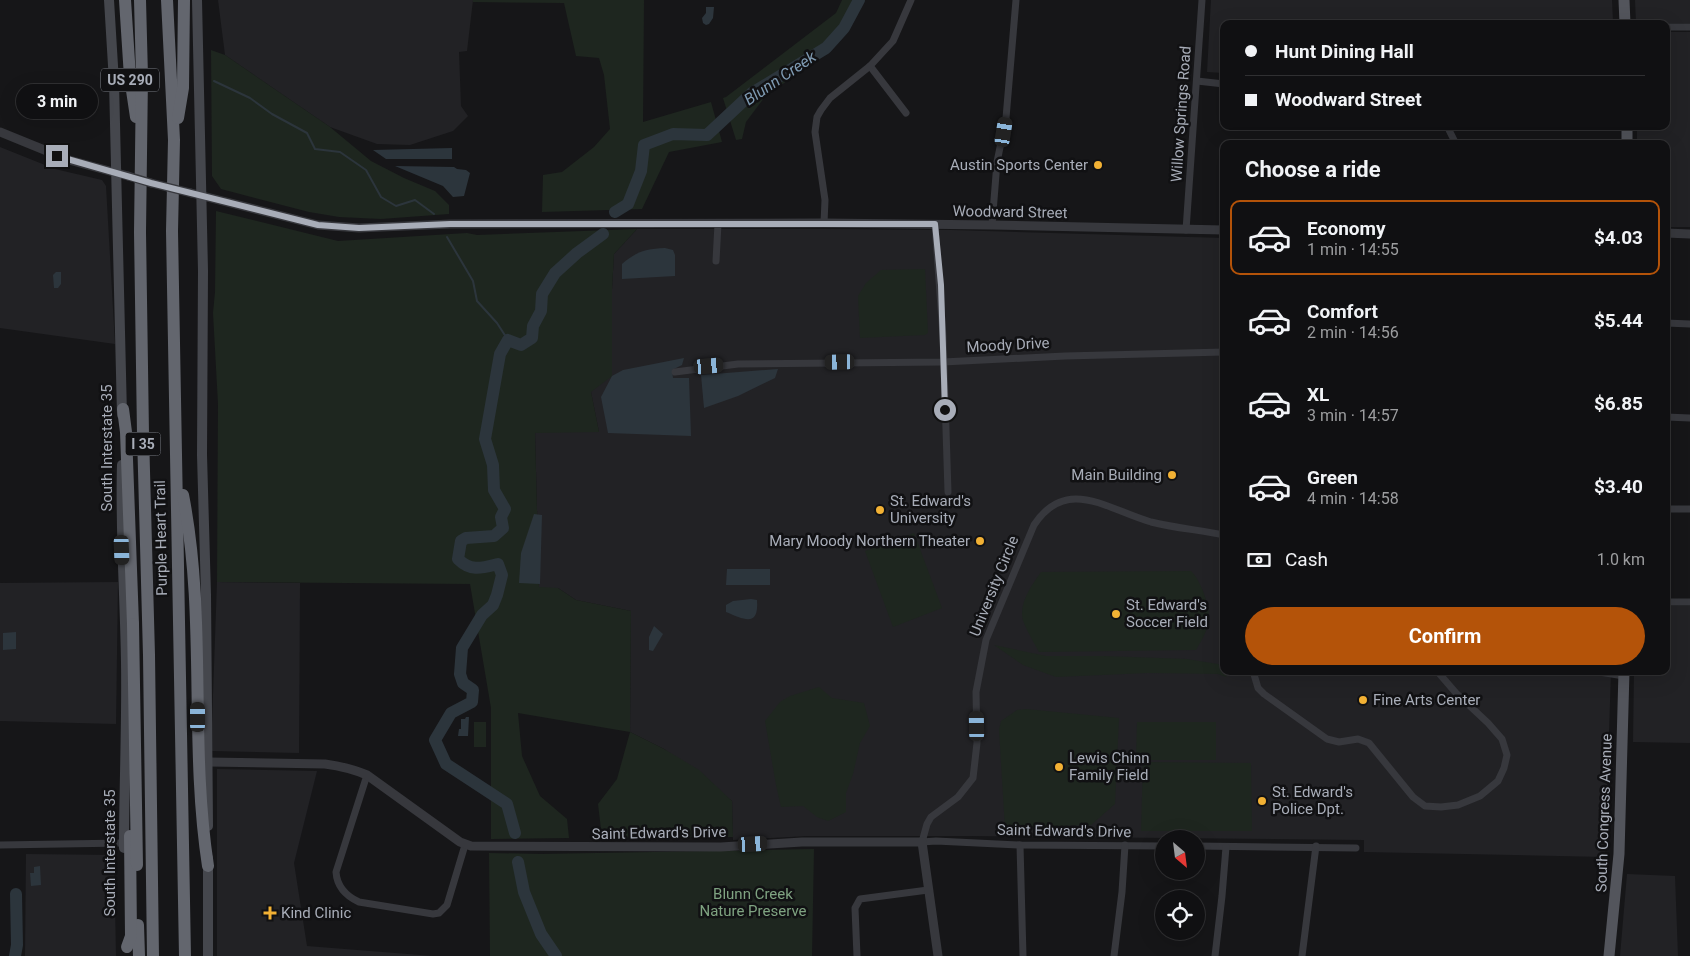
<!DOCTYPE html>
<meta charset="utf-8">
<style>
:root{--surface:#101012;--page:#1e1e20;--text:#f1f3f6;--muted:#9c9d9f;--line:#303032;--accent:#b45309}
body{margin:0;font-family:Roboto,sans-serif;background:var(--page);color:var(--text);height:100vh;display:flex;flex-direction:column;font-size:19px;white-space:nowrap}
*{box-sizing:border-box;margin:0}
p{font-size:16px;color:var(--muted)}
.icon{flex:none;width:28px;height:28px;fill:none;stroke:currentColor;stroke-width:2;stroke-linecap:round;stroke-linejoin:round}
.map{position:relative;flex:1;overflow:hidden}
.details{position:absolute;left:1220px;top:140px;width:450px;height:535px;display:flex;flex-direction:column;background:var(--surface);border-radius:10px;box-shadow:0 5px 20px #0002,0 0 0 1px var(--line)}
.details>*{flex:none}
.hud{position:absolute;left:1220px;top:20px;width:450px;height:110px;border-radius:10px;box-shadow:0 5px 20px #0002,0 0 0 1px var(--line);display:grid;align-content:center;height:110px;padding:0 25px;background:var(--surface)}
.needle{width:32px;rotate:152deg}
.controls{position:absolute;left:1155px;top:830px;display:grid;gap:10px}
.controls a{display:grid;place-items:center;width:50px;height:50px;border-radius:50%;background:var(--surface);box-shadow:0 5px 20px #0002,0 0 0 1px var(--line);font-size:25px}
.end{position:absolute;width:22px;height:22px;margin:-11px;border:6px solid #a8adb8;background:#111;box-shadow:0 0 0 2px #111}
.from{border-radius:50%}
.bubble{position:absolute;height:35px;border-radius:18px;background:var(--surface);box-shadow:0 5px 20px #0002,0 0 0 1px var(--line);font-size:16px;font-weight:700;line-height:35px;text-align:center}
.car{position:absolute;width:15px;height:30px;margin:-15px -8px;border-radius:6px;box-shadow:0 0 4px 1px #0007;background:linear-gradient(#222 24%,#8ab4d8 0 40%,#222 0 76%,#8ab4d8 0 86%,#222 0)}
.hud b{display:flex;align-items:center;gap:18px;height:48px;font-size:19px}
.hud b+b{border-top:1px solid var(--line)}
.hud i{width:12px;height:12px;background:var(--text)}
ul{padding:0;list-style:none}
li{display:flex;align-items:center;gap:15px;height:75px;margin:0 10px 8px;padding:0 15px;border:2px solid transparent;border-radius:10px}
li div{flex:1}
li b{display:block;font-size:19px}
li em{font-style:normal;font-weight:700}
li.current{border-color:var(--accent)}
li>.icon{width:45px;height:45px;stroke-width:1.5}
h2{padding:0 25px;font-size:22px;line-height:60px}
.pay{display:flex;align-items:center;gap:12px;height:55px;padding:0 25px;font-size:19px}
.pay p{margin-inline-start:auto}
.primary-button{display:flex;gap:10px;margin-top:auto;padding:10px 25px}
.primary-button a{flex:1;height:58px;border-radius:30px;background:var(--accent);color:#fff;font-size:20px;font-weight:700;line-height:58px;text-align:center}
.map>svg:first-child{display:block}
.built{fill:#222225}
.green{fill:#1e261f}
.water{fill:#2c353c}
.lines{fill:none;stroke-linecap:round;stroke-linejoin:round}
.stream{stroke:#2c353c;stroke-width:2}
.river{stroke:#2c353c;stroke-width:12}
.minor{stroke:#37383d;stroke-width:7}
.tertiary{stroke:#37383d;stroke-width:9}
.secondary{stroke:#45474d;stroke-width:10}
.primary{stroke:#53555c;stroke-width:11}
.motorway{stroke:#63666e;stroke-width:12}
.tertiary-bridge{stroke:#37383d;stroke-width:9}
.motorway-bridge{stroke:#63666e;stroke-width:12}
.route{stroke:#a8adb8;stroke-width:6}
.poi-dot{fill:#f2b134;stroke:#111113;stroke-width:2}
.labels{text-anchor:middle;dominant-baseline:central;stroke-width:5;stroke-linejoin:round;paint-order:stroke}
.shield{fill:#111113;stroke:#7b7e86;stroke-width:1}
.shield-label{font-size:14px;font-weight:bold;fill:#a8adb8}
.street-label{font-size:15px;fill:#a8adb8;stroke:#111113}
.poi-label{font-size:15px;fill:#a8adb8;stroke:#111113;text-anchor:start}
.park-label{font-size:15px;fill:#7fa381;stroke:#111113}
.water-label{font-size:16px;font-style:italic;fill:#7f9bb3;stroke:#111113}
</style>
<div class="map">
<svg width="1690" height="956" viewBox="0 0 1690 956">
<rect width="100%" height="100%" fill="#161618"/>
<g class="built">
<path d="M218 0H473L467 51 459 52 461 106 468 116 453 131 410 145 377 144 330 127 225 55Z"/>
<path d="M1211 0H1612L1613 22 1598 24H1224V73L1207 72Z"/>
<path d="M1635 0H1690V23H1636Z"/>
<path d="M1666 32H1690V227H1666V144H1637V126H1666Z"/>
<path d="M0 147 55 169 102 180 106 186 115 344 0 328Z"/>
<path d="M637 229H826L952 230 1224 238V671H1611L1605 857 1364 852V840L968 836H807L733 840 732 801 664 749 630 732 631 611 576 600 558 588H539L535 432H599L591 392 612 289 614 254Z"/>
<path d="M118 582 116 724 0 721V583Z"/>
<path d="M217 582 300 583 299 753 211 751Z"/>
<path d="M1666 606H1690V743L1633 742 1634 671H1666Z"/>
<path d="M217 769 317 771 294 863 307 946 433 956H217Z"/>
<path d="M26 854 114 855 116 956H25Z"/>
<path d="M1627 874 1675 876 1678 956H1620Z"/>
</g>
<g class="green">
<path d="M473 0H644L643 122 711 102 722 142 669 152 642 209 542 212 543 175 562 172 594 147 610 129 604 75 599 58 576 56 564 3 473 2Z"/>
<path d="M842 0H863L849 24 827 51 764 98 746 122 742 139 736 140 723 98 726 97 836 13Z"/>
<path d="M211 50 225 55 330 127 371 161 404 178 435 191 449 205V214L381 219 339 217 309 212 221 189 212 176Z"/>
<path d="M216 211 338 241 467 233 477 235 637 229 614 254 612 289V376L591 392 599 432 535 433 539 587 558 588 576 600 631 611 630 732 664 749 699 770 732 801 733 837 602 838 598 804 617 779 630 732 518 713 522 756 540 796 567 819 569 838 491 839V708L470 584 217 582 218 404 213 313 215 292Z"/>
<path d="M925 269 928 333 925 335 860 338 858 296 866 283 881 270Z"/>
<path d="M914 533 942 608 893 627 865 551Z"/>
<path d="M1191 571C1197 577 1200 584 1203 591 1213 617 1210 627 1196 650L1039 652C1034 643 1028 633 1024 623 1017 606 1031 586 1041 572Z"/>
<path d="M994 645 1046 656H1104L1187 659 1224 665V671H1227L1226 677 1218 674 1148 673 1056 677 1023 665Z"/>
<path d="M819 687 832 698 864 703 870 726 860 743 853 774 846 793V812L828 821 817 817 803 806 781 807 776 785 765 721 780 702 790 696Z"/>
<path d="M1026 709 1119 718 1115 804 1091 825 1005 828 999 730 1001 721 1017 710Z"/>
<rect x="474" y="722" width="12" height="25"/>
<path d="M1137 722H1216V760H1136Z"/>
<path d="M1143 762 1251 763 1252 831H1141Z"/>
<path d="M814 849 812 956H490L489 853 541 854Z"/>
</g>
<g class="water">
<path d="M706 7H714L713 18 709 24 706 25 703 23 702 18 706 13Z"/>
<path d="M452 148V159H386L373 150Z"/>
<path d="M395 166 454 167 457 169 466 170 470 173 464 196 453 197 443 186Z"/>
<path d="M665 248 673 250 675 255V276L622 279V264C637 251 646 249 665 248Z"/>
<path d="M56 272H61V284L58 288H54L53 275Z"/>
<path d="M684 358 682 365 672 370 673 378H689L691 436 608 433 601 397 612 376 623 370Z"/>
<path d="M778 369 775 378 738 396 704 408 701 375Z"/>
<path d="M534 514 542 515 540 584 519 583 521 553Z"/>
<path d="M727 569H770V585H726Z"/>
<path d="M751 599 757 600C759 627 745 620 726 612V605L733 601Z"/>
<path d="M654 626 663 634 653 651 649 650V637Z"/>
<path d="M16 632V649L3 650V633Z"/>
<path d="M466 717H469L468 736H458L459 729H461V719H465Z"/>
<path d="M40 866 41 885 31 886 30 873H34V867Z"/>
</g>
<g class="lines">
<g class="stream">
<path d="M214 81 250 98 272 114 307 133 315 149 340 152 366 170 381 197 396 206 415 200 434 214"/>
<path d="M447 237 473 281 477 301 497 323 508 340"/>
</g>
<g class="river">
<path d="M615 212 628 204 641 171 644 145 673 134 707 135 752 93 826 48 844 28 859 0"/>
<path d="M515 833 507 804 446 764 435 740 451 713 472 702 473 690 463 683 460 674 462 648 482 615 493 605 497 595 502 575 498 564C482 568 471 572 458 559L461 541 466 538 494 536 503 528 501 517 505 509 494 490 493 465 485 439 500 354 508 340 521 345 532 338 533 326 541 311 542 294 555 273 577 253 603 234"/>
<path d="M518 862 524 892 541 934 556 956"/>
<path d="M15 956 17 945 16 894"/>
</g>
<g class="minor">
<path d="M1666 27H1690"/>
<path d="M870 66 906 113"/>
<path d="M1197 81 1224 84"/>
<path d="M1447 126 1456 144"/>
<path d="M824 223 825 200 815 132 817 117 821 110 830 98 870 66 893 41 911 0"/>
<path d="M935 224 943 336 948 492"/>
<path d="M992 225 997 162 1006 118 1016 0"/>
<path d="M1186 230 1202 0"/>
<path d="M716 261 718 224"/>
<path d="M1666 323 1690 324"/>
<path d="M675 372 738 364 943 362 1065 356 1224 352"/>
<path d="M1666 417 1690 418"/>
<path d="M1666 509H1690"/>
<path d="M1666 602H1690"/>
<path d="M1253 671 1258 688 1264 694 1327 739 1339 742 1358 739 1369 743 1413 797 1425 806 1441 807 1458 805 1480 796 1498 781 1504 768 1507 755 1502 739 1488 723 1456 693 1437 671"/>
<path d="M1593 671 1624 676"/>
<path d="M367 775 336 872C337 887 346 896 359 902L433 914 439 913 447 905 465 845"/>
<path d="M0 845 124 843"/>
<path d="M1020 845 1023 956"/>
<path d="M1164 846 1020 845 936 841 922 842 927 824 931 817 958 797 973 778 977 743 976 692 986 640 1034 525C1067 475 1108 510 1151 522 1175 528 1200 530 1224 535"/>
<path d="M1196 846 1356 848"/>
<path d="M857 956 855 908 860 899 928 890"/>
<path d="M1114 956 1122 892 1125 845"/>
<path d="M1215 956 1222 896 1226 847"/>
<path d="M1302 956 1316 846"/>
</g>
<g class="tertiary">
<path d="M0 132 69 160 128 176"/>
<path d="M151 183 167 187"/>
<path d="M191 193 318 225 359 228 450 224 824 223 992 225 1224 230"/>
<path d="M1666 233 1690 234"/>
<path d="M209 762 325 764C340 766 353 769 367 775L460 842 471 846 721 847 802 842H922L938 956"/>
</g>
<g class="secondary">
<path d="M109 0 114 82 122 415"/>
<path d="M197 0 203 271 202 455 206 595 208 826"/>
<path d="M122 465C120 530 125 596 126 662 127 724 124 786 124 848"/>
<path d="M208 956V858"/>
</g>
<g class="primary">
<path d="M1624 0 1625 24"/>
<path d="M1627 126V144"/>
<path d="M1609 956 1619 854 1624 671"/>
</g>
<g class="motorway">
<path d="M125 0 130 77 136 117"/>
<path d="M140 0 142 76 140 232 143 434 149 655 153 956"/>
<path d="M167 0 174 140 172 231 185 956"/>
<path d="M178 118 183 88 184 0"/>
<path d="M123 409 126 432 133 624"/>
<path d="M183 495C207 618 189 743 208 866"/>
<path d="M138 925 139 956"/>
<path d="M127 947 131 936 130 836"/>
</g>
<g class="tertiary-bridge">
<path d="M128 176 151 183"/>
<path d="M167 187 191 193"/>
</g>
<path class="motorway-bridge" d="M133 624 137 865"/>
</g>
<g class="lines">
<path class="route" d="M57 156 151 183 318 225 359 228 450 224H935L941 285 945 410"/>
</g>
<g class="poi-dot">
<circle cx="1098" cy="165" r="5"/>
<circle cx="1172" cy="475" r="5"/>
<circle cx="880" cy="510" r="5"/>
<circle cx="980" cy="541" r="5"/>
<circle cx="1116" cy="614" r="5"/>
<circle cx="1363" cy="700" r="5"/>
<circle cx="1059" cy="767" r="5"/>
<circle cx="1262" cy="801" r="5"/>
<path d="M267.5 905.5h5v5h5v5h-5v5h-5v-5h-5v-5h5z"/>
</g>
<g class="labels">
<g class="shield">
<rect x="101" y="68.5" width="58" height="23" rx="4"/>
<rect x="125.5" y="432.5" width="35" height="23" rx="4"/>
</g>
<g class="shield-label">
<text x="130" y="80">US 290</text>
<text x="143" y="444">I 35</text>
</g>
<g class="street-label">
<text transform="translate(1181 114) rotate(-86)">Willow Springs Road</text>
<text transform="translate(1010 212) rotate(1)">Woodward Street</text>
<text transform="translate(1008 345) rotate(-3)">Moody Drive</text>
<text transform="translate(107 448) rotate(-90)">South Interstate 35</text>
<text transform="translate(161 538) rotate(-91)">Purple Heart Trail</text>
<text transform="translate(994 586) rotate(-68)">University Circle</text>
<text transform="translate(1604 813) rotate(-88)">South Congress Avenue</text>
<text transform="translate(1064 831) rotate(1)">Saint Edward's Drive</text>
<text transform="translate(659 833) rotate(-1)">Saint Edward's Drive</text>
<text transform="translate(110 853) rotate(-90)">South Interstate 35</text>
</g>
<g class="poi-label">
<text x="1088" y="165" text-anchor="end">Austin Sports Center</text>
<text x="1162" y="475" text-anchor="end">Main Building</text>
<text x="890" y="501">St. Edward's<tspan x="890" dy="17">University</tspan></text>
<text x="970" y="541" text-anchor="end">Mary Moody Northern Theater</text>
<text x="1126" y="605">St. Edward's<tspan x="1126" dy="17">Soccer Field</tspan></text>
<text x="1373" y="700">Fine Arts Center</text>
<text x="1069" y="758">Lewis Chinn<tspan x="1069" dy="17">Family Field</tspan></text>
<text x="1272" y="792">St. Edward's<tspan x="1272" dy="17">Police Dpt.</tspan></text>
<text x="281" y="913">Kind Clinic</text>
</g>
<g class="park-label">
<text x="753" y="894">Blunn Creek<tspan x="753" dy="17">Nature Preserve</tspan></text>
</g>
<g class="water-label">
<text transform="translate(780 78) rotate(-34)">Blunn Creek</text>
</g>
</g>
</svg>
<div class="controls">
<a><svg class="needle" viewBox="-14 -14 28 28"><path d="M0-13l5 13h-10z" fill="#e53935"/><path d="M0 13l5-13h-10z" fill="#9c9d9f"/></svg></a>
<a><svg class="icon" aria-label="locate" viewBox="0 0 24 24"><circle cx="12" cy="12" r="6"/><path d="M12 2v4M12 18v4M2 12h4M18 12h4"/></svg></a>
</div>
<i class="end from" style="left:945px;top:410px"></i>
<i class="end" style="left:57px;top:156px"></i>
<div class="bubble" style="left:16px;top:84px;width:82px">3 min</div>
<i class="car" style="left:1004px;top:132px;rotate:9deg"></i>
<i class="car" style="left:840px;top:362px;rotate:269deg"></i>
<i class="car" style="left:709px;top:366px;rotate:85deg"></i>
<i class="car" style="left:122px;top:550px;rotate:178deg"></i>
<i class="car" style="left:198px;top:717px;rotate:0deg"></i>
<i class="car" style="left:977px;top:726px;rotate:359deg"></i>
<i class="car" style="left:753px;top:844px;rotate:87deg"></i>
<div class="hud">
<b><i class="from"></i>Hunt Dining Hall</b>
<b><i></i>Woodward Street</b>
</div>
<section class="details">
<h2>Choose a ride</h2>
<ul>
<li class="current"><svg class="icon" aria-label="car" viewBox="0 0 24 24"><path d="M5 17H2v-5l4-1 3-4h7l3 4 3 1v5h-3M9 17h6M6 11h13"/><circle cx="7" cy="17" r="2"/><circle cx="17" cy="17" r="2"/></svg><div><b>Economy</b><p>1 min · 14:55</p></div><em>$4.03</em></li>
<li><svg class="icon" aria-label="car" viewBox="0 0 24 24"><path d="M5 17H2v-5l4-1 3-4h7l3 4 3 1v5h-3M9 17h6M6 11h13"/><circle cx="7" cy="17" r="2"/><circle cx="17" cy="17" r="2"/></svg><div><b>Comfort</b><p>2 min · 14:56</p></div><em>$5.44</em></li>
<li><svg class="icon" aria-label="car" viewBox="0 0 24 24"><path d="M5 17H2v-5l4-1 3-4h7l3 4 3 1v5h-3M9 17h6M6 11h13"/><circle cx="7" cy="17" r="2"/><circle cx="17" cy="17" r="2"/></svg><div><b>XL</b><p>3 min · 14:57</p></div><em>$6.85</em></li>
<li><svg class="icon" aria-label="car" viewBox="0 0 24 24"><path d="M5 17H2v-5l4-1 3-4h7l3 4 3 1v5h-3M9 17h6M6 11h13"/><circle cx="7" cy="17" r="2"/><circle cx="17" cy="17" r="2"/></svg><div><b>Green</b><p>4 min · 14:58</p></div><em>$3.40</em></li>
</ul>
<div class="pay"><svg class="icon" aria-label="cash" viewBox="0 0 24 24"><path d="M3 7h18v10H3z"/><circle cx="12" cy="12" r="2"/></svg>Cash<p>1.0 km</p></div>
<div class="primary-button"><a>Confirm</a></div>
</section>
</div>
